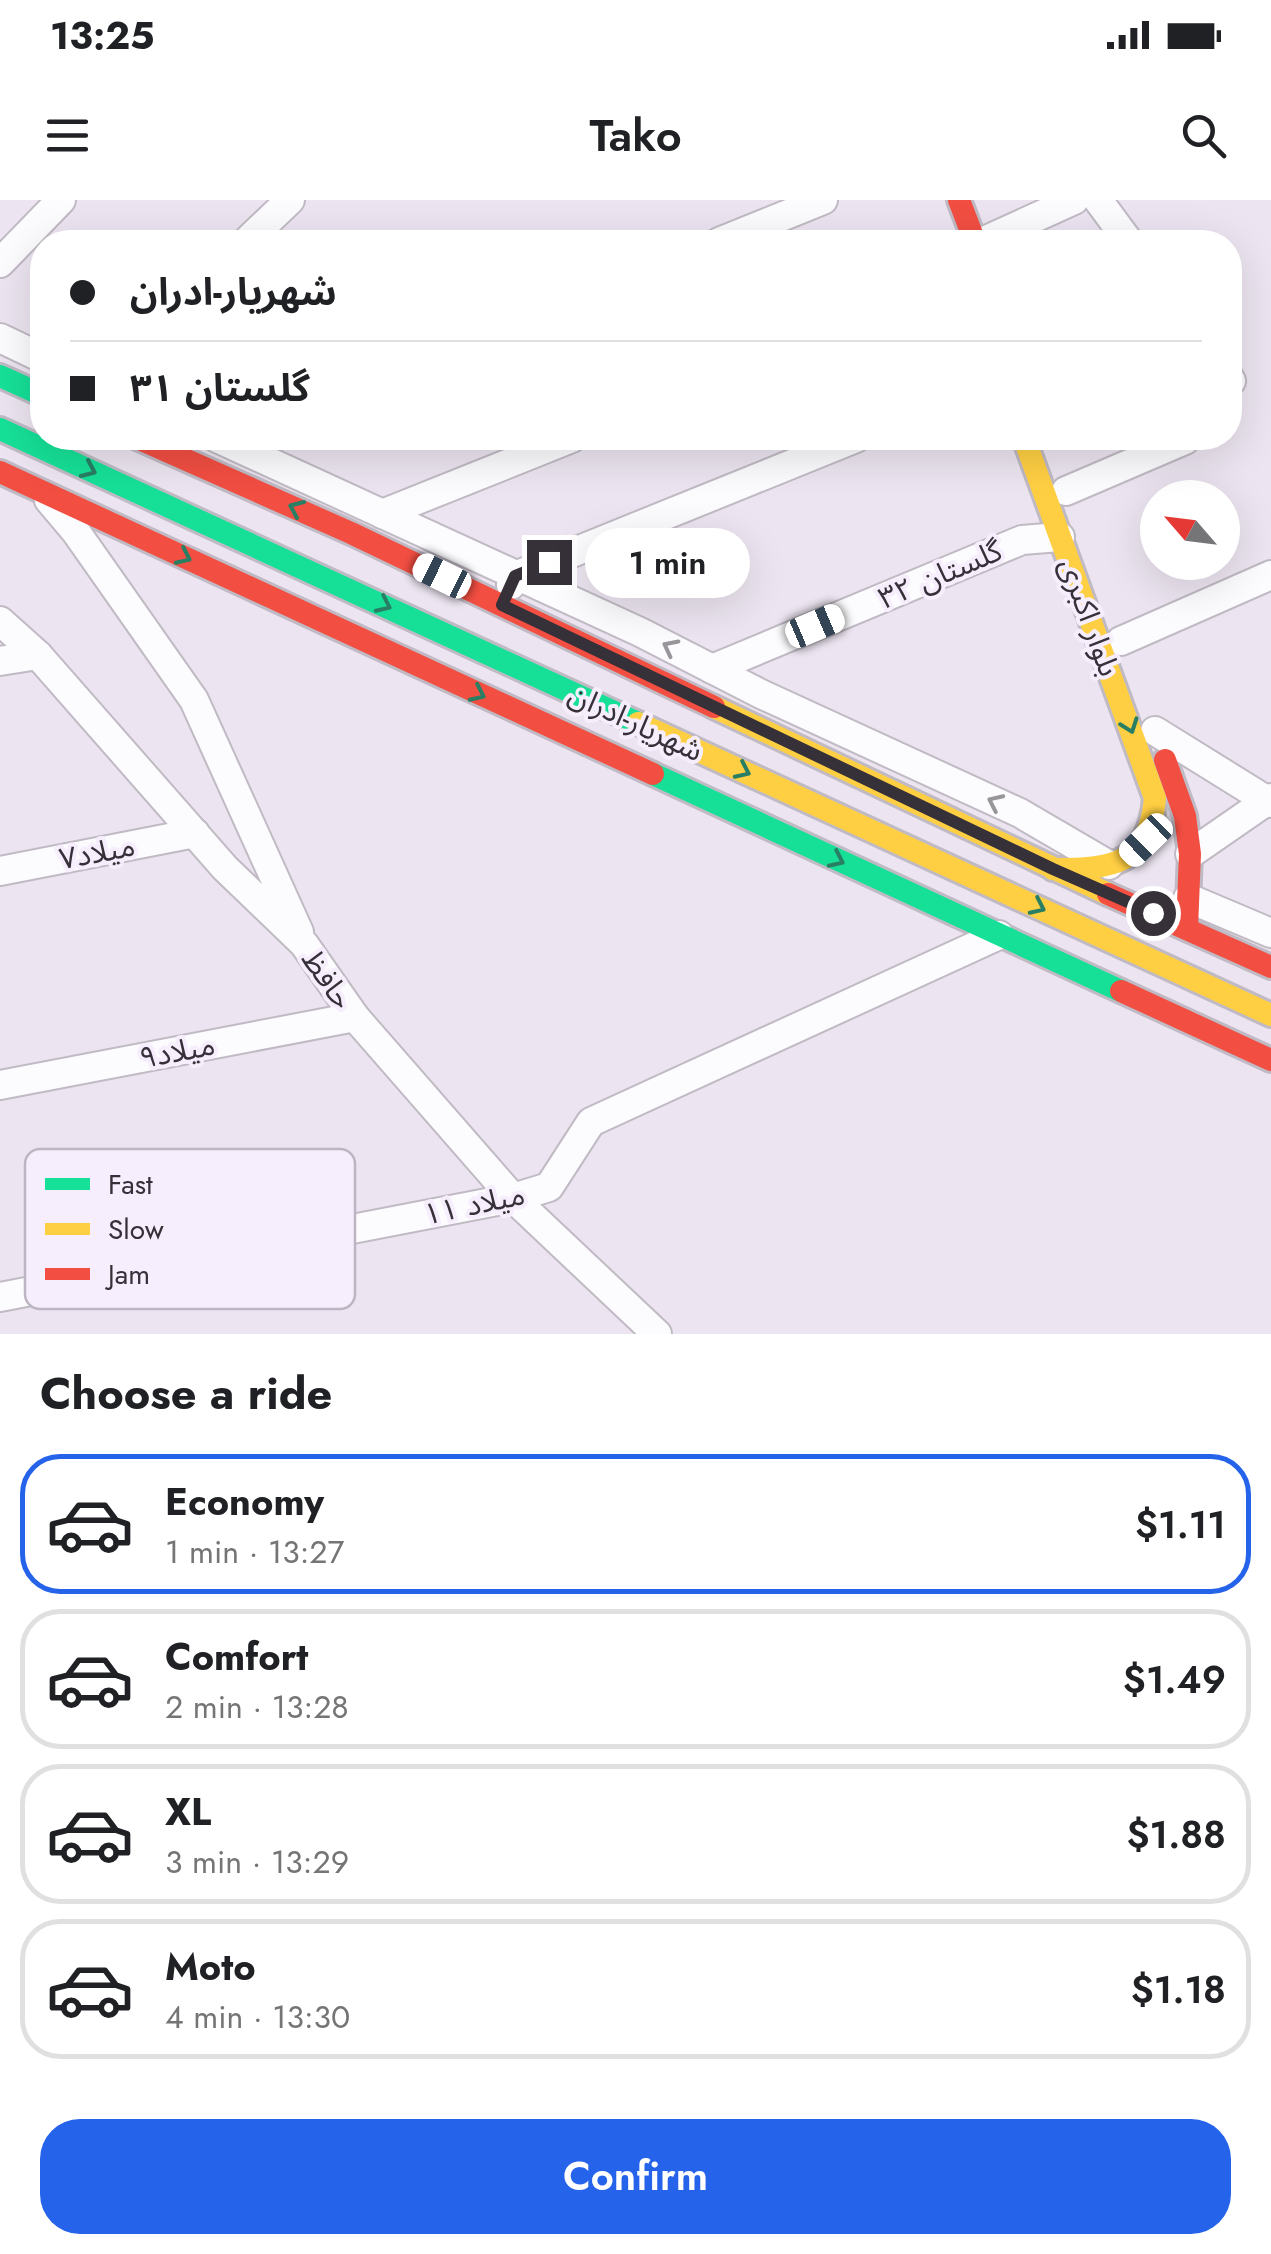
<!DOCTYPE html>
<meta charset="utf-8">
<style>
:root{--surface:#fff;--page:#f6f6f6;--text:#202124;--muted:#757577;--line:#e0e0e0;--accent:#2563eb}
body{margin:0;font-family:Jost,"Noto Sans Arabic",sans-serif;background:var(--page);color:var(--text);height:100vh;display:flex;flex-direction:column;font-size:38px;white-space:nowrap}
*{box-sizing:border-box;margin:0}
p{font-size:32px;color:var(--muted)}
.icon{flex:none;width:55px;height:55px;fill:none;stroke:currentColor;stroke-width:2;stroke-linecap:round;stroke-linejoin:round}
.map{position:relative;height:1134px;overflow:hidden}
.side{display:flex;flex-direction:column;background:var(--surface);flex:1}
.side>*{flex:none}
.top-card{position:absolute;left:30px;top:30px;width:1212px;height:220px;border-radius:40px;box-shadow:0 10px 40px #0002;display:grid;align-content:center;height:220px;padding:0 40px;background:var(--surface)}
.needle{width:65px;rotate:298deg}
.tools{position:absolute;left:1140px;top:280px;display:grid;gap:20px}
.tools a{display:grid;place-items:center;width:100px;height:100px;border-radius:50%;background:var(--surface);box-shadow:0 10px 40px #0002;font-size:50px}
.end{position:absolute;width:45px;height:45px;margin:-22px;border:12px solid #363039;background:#fff;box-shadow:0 0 0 5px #fff}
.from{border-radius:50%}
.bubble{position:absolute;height:70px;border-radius:35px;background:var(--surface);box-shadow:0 10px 40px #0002;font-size:32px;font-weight:600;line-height:70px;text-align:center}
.car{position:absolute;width:30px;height:60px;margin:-30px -15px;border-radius:12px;box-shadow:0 0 8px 2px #0007;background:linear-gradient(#fff 24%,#345 0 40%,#fff 0 76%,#345 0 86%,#fff 0)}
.top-card b{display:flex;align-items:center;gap:35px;height:95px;font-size:38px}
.top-card b+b{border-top:2px solid var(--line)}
.top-card i{width:25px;height:25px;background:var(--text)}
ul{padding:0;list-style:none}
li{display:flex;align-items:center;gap:30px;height:140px;margin:0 20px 15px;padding:0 20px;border:5px solid var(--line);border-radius:40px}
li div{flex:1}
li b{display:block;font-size:38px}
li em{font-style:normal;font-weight:600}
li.current{border-color:var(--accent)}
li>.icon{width:90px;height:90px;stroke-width:1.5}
h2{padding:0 40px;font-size:45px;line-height:120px}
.primary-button{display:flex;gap:20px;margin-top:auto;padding:20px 40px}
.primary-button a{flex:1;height:115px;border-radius:40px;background:var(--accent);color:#fff;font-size:40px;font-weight:600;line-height:115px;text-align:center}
.status{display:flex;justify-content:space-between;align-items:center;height:70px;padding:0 50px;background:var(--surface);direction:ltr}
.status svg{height:28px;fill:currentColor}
header{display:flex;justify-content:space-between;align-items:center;height:130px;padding:0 40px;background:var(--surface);font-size:45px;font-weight:600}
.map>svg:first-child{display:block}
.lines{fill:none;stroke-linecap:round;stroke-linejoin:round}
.street-casing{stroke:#c0bac4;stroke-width:32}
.fast-casing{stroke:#c0bac4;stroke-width:28}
.slow-casing{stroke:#c0bac4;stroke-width:28}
.jam-casing{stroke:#c0bac4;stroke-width:28}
.street{stroke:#fcfbfd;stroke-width:28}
.fast{stroke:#16e098;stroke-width:22}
.slow{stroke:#ffcf43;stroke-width:22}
.jam{stroke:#f24e42;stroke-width:22}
.oneway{stroke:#287f64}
.oneway2{stroke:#99969b}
.route{stroke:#363039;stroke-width:12}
.labels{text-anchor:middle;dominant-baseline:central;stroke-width:8;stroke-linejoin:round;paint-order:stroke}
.street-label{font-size:30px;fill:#363039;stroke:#f7eefd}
.key{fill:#f7eefd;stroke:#bdb5c2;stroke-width:2.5}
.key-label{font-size:28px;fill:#363039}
</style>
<div class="status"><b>13:25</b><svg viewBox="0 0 49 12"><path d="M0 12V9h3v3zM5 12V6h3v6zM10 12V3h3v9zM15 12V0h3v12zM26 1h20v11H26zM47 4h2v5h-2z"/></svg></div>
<header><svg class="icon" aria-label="menu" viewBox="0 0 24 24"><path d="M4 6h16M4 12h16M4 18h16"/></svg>Tako<svg class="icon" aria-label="search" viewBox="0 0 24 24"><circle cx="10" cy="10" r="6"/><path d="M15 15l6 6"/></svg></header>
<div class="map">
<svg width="1271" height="1134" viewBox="0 0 1271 1134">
<rect width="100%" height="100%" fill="#ece5f1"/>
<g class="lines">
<defs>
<g id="street">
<path d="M1098 0 1129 42"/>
<path d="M246 42 290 0"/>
<path d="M719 42 823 0"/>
<path d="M982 42 1074 0"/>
<path d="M0 63 61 0"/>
<path d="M0 138 42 158"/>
<path d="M1230 179 1231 181"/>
<path d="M217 238 640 432 761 494 1020 613 1109 665"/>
<path d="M1066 291 1185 240"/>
<path d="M49 300 76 332 194 500 299 732"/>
<path d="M382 314 572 238"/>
<path d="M511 385 515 376 856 238"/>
<path d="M0 421 38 455 225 668 304 744 355 817 513 998 657 1134"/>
<path d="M1121 441 1271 375"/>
<path d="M0 461 38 455"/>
<path d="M712 469 1022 340 1060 337"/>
<path d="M1155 531 1271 603"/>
<path d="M1190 654 1271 598"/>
<path d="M0 671 195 633"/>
<path d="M1188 698 1271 733"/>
<path d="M0 885 355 817"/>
<path d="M0 1097 513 998 549 987 591 922 999 735"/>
</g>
<g id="fast">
<path d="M0 176 42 195"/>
<path d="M0 229 638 523"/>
<path d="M653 574 1121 791"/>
</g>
<g id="slow">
<path d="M1024 238 1155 598C1149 665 1112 669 1053 669"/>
<path d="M714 507 1108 694"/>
<path d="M638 523 1271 815"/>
</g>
<g id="jam">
<path d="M959 0 975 42"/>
<path d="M137 238 351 333 714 507"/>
<path d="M0 272 653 574"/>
<path d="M1165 560 1185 616 1190 654 1187 728"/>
<path d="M1108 694 1271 767"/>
<path d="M1121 791 1271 860"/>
</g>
</defs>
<use href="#street" class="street-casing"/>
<use href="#fast" class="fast-casing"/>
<use href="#slow" class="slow-casing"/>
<use href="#jam" class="jam-casing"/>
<use href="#street" class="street"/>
<use href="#fast" class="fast"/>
<use href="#slow" class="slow"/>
<use href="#jam" class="jam"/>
</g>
<defs><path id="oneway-chevron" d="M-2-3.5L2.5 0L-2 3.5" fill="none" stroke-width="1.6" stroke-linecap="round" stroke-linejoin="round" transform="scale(2.5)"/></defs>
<g class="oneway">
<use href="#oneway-chevron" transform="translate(89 270) rotate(24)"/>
<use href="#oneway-chevron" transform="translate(296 308) rotate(-156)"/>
<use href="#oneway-chevron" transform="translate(184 357) rotate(25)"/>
<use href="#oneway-chevron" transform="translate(384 405) rotate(25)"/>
<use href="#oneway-chevron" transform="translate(478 494) rotate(25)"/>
<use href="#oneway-chevron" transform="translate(1130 526) rotate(70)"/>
<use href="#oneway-chevron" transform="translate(743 571) rotate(25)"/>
<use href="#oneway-chevron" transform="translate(837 660) rotate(25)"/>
<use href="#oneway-chevron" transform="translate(1038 707) rotate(25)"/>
</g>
<g class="oneway2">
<use href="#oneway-chevron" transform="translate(670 447) rotate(-153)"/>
<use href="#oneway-chevron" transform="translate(995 602) rotate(-155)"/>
</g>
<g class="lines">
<path class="route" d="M549 362 515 376 502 405 1053 669 1153 713"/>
</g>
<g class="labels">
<g class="street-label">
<text transform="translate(940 374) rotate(-23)">گلستان ۳۲</text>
<text transform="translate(1090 417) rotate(70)">بلوار اکبری</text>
<text transform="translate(636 522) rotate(25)">شهریار-ادران</text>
<text transform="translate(97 652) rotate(-11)">میلاد۷</text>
<text transform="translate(328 779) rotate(55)">حافظ</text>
<text transform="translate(177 851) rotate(-11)">میلاد۹</text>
<text transform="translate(474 1004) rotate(-12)">میلاد ۱۱</text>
</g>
</g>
<rect x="25" y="949" width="330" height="160" rx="15" class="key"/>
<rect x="45" y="978" width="45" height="12" fill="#16e098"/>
<rect x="45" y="1023" width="45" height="12" fill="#ffcf43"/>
<rect x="45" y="1068" width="45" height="12" fill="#f24e42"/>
<g class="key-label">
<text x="108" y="994">Fast</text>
<text x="108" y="1039">Slow</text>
<text x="108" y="1084">Jam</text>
</g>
</svg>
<div class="tools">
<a><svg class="needle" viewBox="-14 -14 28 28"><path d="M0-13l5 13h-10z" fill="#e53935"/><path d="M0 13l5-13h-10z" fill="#757577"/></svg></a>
</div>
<i class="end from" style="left:1153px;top:713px"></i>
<i class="end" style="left:549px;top:362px"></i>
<div class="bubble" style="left:585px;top:328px;width:165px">1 min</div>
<i class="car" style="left:442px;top:376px;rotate:296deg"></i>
<i class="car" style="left:815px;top:426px;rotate:67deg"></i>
<i class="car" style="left:1146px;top:640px;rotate:226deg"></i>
<div class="top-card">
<b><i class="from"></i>شهریار-ادران</b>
<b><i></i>گلستان ۳۱</b>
</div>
</div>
<section class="side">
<h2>Choose a ride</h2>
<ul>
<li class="current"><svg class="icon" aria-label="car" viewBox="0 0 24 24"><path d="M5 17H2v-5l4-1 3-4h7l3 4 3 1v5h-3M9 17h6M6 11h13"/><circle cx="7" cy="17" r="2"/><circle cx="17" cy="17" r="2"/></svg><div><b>Economy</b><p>1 min · 13:27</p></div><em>$1.11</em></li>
<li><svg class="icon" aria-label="car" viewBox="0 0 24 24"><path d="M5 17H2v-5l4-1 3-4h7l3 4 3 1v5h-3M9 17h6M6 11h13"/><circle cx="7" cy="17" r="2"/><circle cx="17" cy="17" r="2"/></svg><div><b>Comfort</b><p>2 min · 13:28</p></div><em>$1.49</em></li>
<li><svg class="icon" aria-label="car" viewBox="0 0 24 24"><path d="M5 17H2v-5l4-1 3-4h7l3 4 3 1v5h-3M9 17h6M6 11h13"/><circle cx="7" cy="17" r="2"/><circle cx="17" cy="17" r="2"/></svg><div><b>XL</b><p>3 min · 13:29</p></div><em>$1.88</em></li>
<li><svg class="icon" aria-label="car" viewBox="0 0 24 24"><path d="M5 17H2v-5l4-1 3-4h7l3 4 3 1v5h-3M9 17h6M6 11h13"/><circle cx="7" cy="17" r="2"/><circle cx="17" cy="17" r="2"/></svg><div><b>Moto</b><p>4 min · 13:30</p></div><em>$1.18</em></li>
</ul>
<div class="primary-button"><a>Confirm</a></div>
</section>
